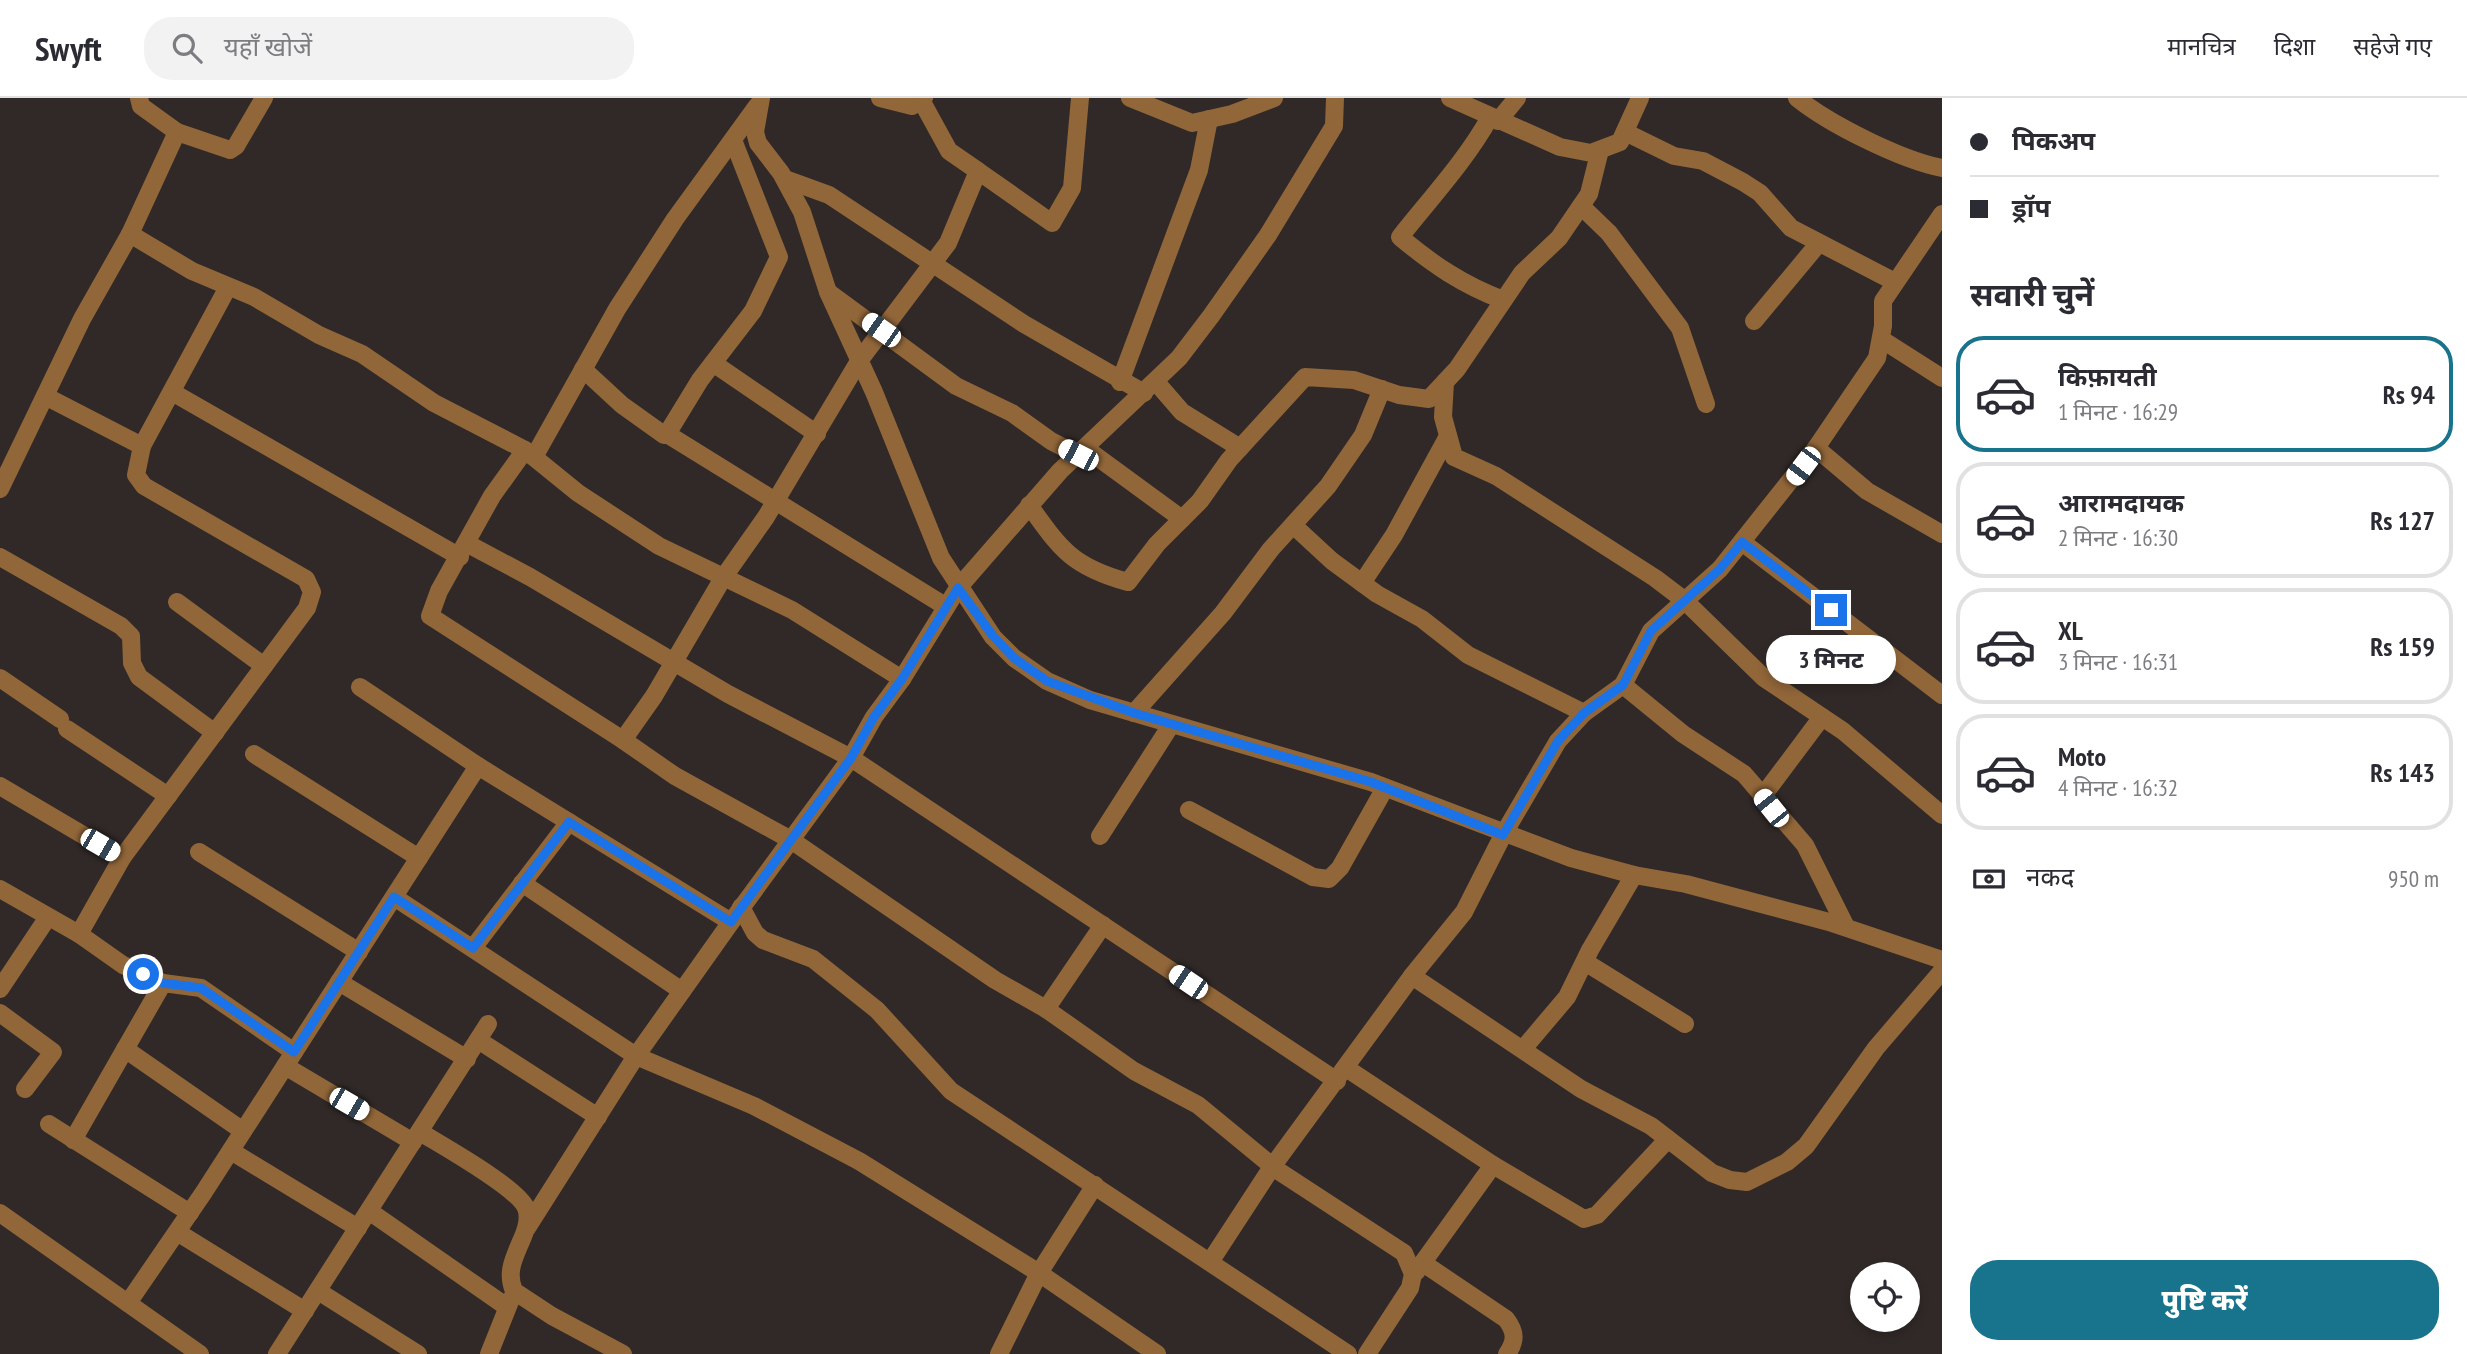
<!DOCTYPE html>
<html lang="hi">
<meta charset="utf-8">
<style>
:root{--surface:#fff;--page:#f2f2f3;--text:#2b2b33;--muted:#7c7c81;--line:#e1e1e2;--accent:#18738c}
body{margin:0;font-family:"PT Sans Narrow","Noto Sans Devanagari",sans-serif;background:var(--page);color:var(--text);height:100vh;display:flex;flex-direction:column;font-size:26px;white-space:nowrap}
*{box-sizing:border-box;margin:0}
p{font-size:23px;color:var(--muted)}
.icon{flex:none;width:38px;height:38px;fill:none;stroke:currentColor;stroke-width:2;stroke-linecap:round;stroke-linejoin:round}
.map{position:relative;flex:1;overflow:hidden}
.sheet{display:flex;flex-direction:column;background:var(--surface);width:525px}
.sheet>*{flex:none}
.top-card{display:grid;align-content:center;height:154px;padding:0 28px;background:var(--surface)}
.tools{position:absolute;left:1850px;top:1164px;display:grid;gap:14px}
.tools a{display:grid;place-items:center;width:70px;height:70px;border-radius:50%;background:var(--surface);box-shadow:0 4px 10px #0003;font-size:35px}
.end{position:absolute;width:32px;height:32px;margin:-16px;border:9px solid #1a73e8;background:#fff;box-shadow:0 0 0 4px #fff}
.from{border-radius:50%}
.bubble{position:absolute;height:49px;border-radius:24px;background:var(--surface);box-shadow:0 4px 10px #0003;font-size:23px;font-weight:800;line-height:49px;text-align:center}
.car{position:absolute;width:21px;height:42px;margin:-21px -10px;border-radius:9px;box-shadow:0 0 5px 2px #0007;background:linear-gradient(#fff 24%,#345 0 40%,#fff 0 76%,#345 0 86%,#fff 0)}
.top-card b{display:flex;align-items:center;gap:24px;height:66px;font-size:26px}
.top-card b+b{border-top:2px solid var(--line)}
.top-card i{width:18px;height:18px;background:var(--text)}
ul{padding:0;list-style:none}
li{display:flex;align-items:center;gap:21px;height:116px;margin:0 14px 10px;padding:0 14px;border:4px solid var(--line);border-radius:28px}
li div{flex:1}
li b{display:block;font-size:26px}
li em{font-style:normal;font-weight:800}
li.on{border-color:var(--accent)}
li>.icon{width:63px;height:63px;stroke-width:1.5}
h2{padding:0 28px;font-size:32px;line-height:84px}
.pay{display:flex;align-items:center;gap:18px;height:77px;padding:0 28px;font-size:26px}
.pay p{margin-inline-start:auto}
.button{display:flex;gap:14px;margin-top:auto;padding:14px 28px}
.button a{flex:1;height:80px;border-radius:28px;background:var(--accent);color:#fff;font-size:28px;font-weight:800;line-height:80px;text-align:center}
header{display:flex;align-items:center;gap:42px;box-sizing:border-box;height:98px;padding:0 35px;background:var(--surface);border-bottom:2px solid var(--line)}
header strong{font-size:33px}
nav{display:flex;gap:38px;margin-inline-start:auto;font-size:24px}
.search{width:490px;height:63px;background:var(--page);display:flex;align-items:center;gap:18px;box-sizing:border-box;padding:0 24px;border-radius:28px;color:var(--muted);font-size:26px}
main{display:flex;flex:1;min-height:0}
.map>svg:first-child{display:block}
.lines{fill:none;stroke-linecap:round;stroke-linejoin:round}
.minor{stroke:#916639;stroke-width:18}
.route{stroke:#1a73e8;stroke-width:9}
</style>
<header>
<strong>Swyft</strong>
<div class="search"><svg class="icon" aria-label="search" viewBox="0 0 24 24"><circle cx="10" cy="10" r="6"/><path d="M15 15l6 6"/></svg>यहाँ खोजें</div>
<nav><a>मानचित्र</a><a>दिशा</a><a>सहेजे गए</a></nav>
</header>
<main>
<div class="map">
<svg width="1942" height="1256" viewBox="0 0 1942 1256">
<rect width="100%" height="100%" fill="#302927"/>
<g class="lines">
<g class="minor">
<path d="M761 0 755 34 758 45 781 75 802 114 828 194 874 294 941 460 993 539 1014 560 1047 583 1090 602 1371 684 1571 760 1634 777 1686 786 1829 824 1942 862"/>
<path d="M880 0 912 8 924 0"/>
<path d="M1130 0 1192 25 1232 16 1274 0"/>
<path d="M1450 0 1560 49 1591 55 1620 44 1640 0"/>
<path d="M1797 0C1829 26 1901 62 1942 70"/>
<path d="M1490 19C1467 61 1430 101 1400 139 1432 166 1463 187 1503 202"/>
<path d="M1498 23 1517 0"/>
<path d="M177 34 230 52 236 48 264 0"/>
<path d="M1625 34 1674 58 1703 63 1743 84 1760 95 1791 130 1895 184"/>
<path d="M733 42 779 159 753 213 700 282 667 336 945 508"/>
<path d="M978 73 1052 125 1072 90 1080 0"/>
<path d="M785 81 829 97 1024 226 1144 295"/>
<path d="M1581 108 1609 135 1680 230 1706 306"/>
<path d="M1942 116 1883 203V228L1877 260 1816 350 1867 393 1942 436"/>
<path d="M130 136 177 34 141 8 139 0"/>
<path d="M828 194 956 288 1012 315 1051 343 1078 357"/>
<path d="M1754 223 1819 145"/>
<path d="M1881 241 1942 280"/>
<path d="M713 265 817 336"/>
<path d="M583 271 622 307 664 337 667 336"/>
<path d="M1120 284 1199 72 1209 21"/>
<path d="M1156 284 1182 314 1240 350"/>
<path d="M1445 284 1443 319 1454 359 1496 378 1655 480 1684 502 1764 580 1843 633 1942 717"/>
<path d="M172 294 460 459"/>
<path d="M45 298 142 348 228 189"/>
<path d="M1085 350 1182 421"/>
<path d="M525 352 492 398 439 493 430 518 623 642 675 678 791 742 995 882 1046 911 1134 973 1198 1007 1277 1072 1404 1155 1413 1176 1410 1190 1367 1256"/>
<path d="M534 359 617 211 675 121 757 8"/>
<path d="M0 391 82 221 130 136 192 173 254 199 319 237 362 256 434 305 525 352 578 395 659 448 792 512 902 581 958 490 1060 373 1179 260 1211 218 1268 137 1334 28 1335 0"/>
<path d="M1029 407C1061 452 1073 469 1128 484L1157 446 1200 403 1229 362 1305 279 1354 282 1399 297 1429 301 1457 271 1522 175 1559 140 1589 96 1600 52"/>
<path d="M1293 427 1332 463 1377 496 1422 521 1468 557 1584 615"/>
<path d="M1742 444 1942 597"/>
<path d="M468 446 530 479 728 596 851 660 1337 983"/>
<path d="M0 459 121 528 131 538 132 565 139 579 215 635"/>
<path d="M1362 485 1394 437 1448 338"/>
<path d="M177 504 264 568"/>
<path d="M0 580 60 621"/>
<path d="M1623 587 1683 636 1744 676 1805 747 1846 829"/>
<path d="M360 589 478 668"/>
<path d="M1134 615 1223 515 1271 451 1328 388 1363 337 1382 291"/>
<path d="M67 631 168 698"/>
<path d="M623 642 654 598 723 480 766 419 859 263 948 145 978 73 949 53 921 2"/>
<path d="M254 656 419 760"/>
<path d="M0 688 122 760 79 836"/>
<path d="M1762 699 1822 619"/>
<path d="M1189 712 1313 779 1329 781 1340 770 1385 690"/>
<path d="M1100 738 1171 627"/>
<path d="M199 754 359 854"/>
<path d="M122 760 307 510 312 494 306 481 144 388 136 377 142 348"/>
<path d="M522 785 682 893"/>
<path d="M0 791 79 836 123 867 163 885 201 890 294 954"/>
<path d="M394 799 636 958 754 1008 859 1063 1039 1175 1157 1256"/>
<path d="M741 809 755 835 763 842 813 861 877 912 951 993 1348 1256"/>
<path d="M473 850 569 724"/>
<path d="M1585 864 1685 926"/>
<path d="M1412 878 1581 991 1651 1028 1712 1075 1730 1082 1747 1084 1787 1064 1806 1048 1876 950 1942 873"/>
<path d="M339 884 467 961"/>
<path d="M0 891 48 819"/>
<path d="M1046 911 1103 827"/>
<path d="M0 915 53 954 25 991"/>
<path d="M478 942 598 1019"/>
<path d="M125 951 243 1033"/>
<path d="M1523 951 1567 899 1590 852 1634 777"/>
<path d="M285 968 413 1044"/>
<path d="M1346 970 1493 1067 1584 1121 1597 1117 1668 1041"/>
<path d="M49 1026 190 1115"/>
<path d="M420 1034C441 1047 517 1089 526 1110 530 1120 526 1132 522 1141 514 1160 506 1174 514 1193L552 1218 623 1256"/>
<path d="M73 1042 163 885"/>
<path d="M231 1053 358 1130"/>
<path d="M369 1113 507 1209"/>
<path d="M0 1115 200 1256"/>
<path d="M527 1130 636 958 731 824"/>
<path d="M177 1134 305 1213"/>
<path d="M1210 1164 1272 1069 1412 878 1464 814 1503 737 1558 643 1584 615 1623 587 1651 533 1720 471 1816 350"/>
<path d="M1423 1165 1506 1221C1516 1234 1516 1243 1507 1256"/>
<path d="M1416 1174 1493 1067"/>
<path d="M318 1193 418 1256"/>
<path d="M128 1205 204 1094 478 668 731 824 851 660 874 619 902 581"/>
<path d="M277 1256 488 926"/>
<path d="M489 1256 511 1201"/>
<path d="M999 1256 1039 1175 1095 1087"/>
</g>
</g>
<g class="lines">
<path class="route" d="M143 876 163 885 201 890 294 954 394 799 473 850 569 724 731 824 851 660 874 619 902 581 958 490 993 538 1014 560 1047 583 1134 615 1371 684 1503 737 1558 643 1584 615 1623 587 1651 533 1720 471 1742 444 1831 512"/>
</g>
</svg>
<div class="tools">
<a><svg class="icon" aria-label="locate" viewBox="0 0 24 24"><circle cx="12" cy="12" r="6"/><path d="M12 2v4M12 18v4M2 12h4M18 12h4"/></svg></a>
</div>
<i class="end from" style="left:143px;top:876px"></i>
<i class="end" style="left:1831px;top:512px"></i>
<div class="bubble" style="left:1766px;top:537px;width:130px">3 मिनट</div>
<i class="car" style="left:881px;top:232px;rotate:305deg"></i>
<i class="car" style="left:1078px;top:357px;rotate:297deg"></i>
<i class="car" style="left:1803px;top:368px;rotate:217deg"></i>
<i class="car" style="left:1771px;top:710px;rotate:321deg"></i>
<i class="car" style="left:100px;top:747px;rotate:120deg"></i>
<i class="car" style="left:1188px;top:884px;rotate:304deg"></i>
<i class="car" style="left:349px;top:1006px;rotate:120deg"></i>
</div>
<section class="sheet">
<div class="top-card">
<b><i class="from"></i>पिकअप</b>
<b><i></i>ड्रॉप</b>
</div>
<h2>सवारी चुनें</h2>
<ul>
<li class="on"><svg class="icon" aria-label="car" viewBox="0 0 24 24"><path d="M5 17H2v-5l4-1 3-4h7l3 4 3 1v5h-3M9 17h6M6 11h13"/><circle cx="7" cy="17" r="2"/><circle cx="17" cy="17" r="2"/></svg><div><b>किफ़ायती</b><p>1 मिनट · 16:29</p></div><em>Rs 94</em></li>
<li><svg class="icon" aria-label="car" viewBox="0 0 24 24"><path d="M5 17H2v-5l4-1 3-4h7l3 4 3 1v5h-3M9 17h6M6 11h13"/><circle cx="7" cy="17" r="2"/><circle cx="17" cy="17" r="2"/></svg><div><b>आरामदायक</b><p>2 मिनट · 16:30</p></div><em>Rs 127</em></li>
<li><svg class="icon" aria-label="car" viewBox="0 0 24 24"><path d="M5 17H2v-5l4-1 3-4h7l3 4 3 1v5h-3M9 17h6M6 11h13"/><circle cx="7" cy="17" r="2"/><circle cx="17" cy="17" r="2"/></svg><div><b>XL</b><p>3 मिनट · 16:31</p></div><em>Rs 159</em></li>
<li><svg class="icon" aria-label="car" viewBox="0 0 24 24"><path d="M5 17H2v-5l4-1 3-4h7l3 4 3 1v5h-3M9 17h6M6 11h13"/><circle cx="7" cy="17" r="2"/><circle cx="17" cy="17" r="2"/></svg><div><b>Moto</b><p>4 मिनट · 16:32</p></div><em>Rs 143</em></li>
</ul>
<div class="pay"><svg class="icon" aria-label="cash" viewBox="0 0 24 24"><path d="M3 7h18v10H3z"/><circle cx="12" cy="12" r="2"/></svg>नकद<p>950 m</p></div>
<div class="button"><a>पुष्टि करें</a></div>
</section>
</main>
